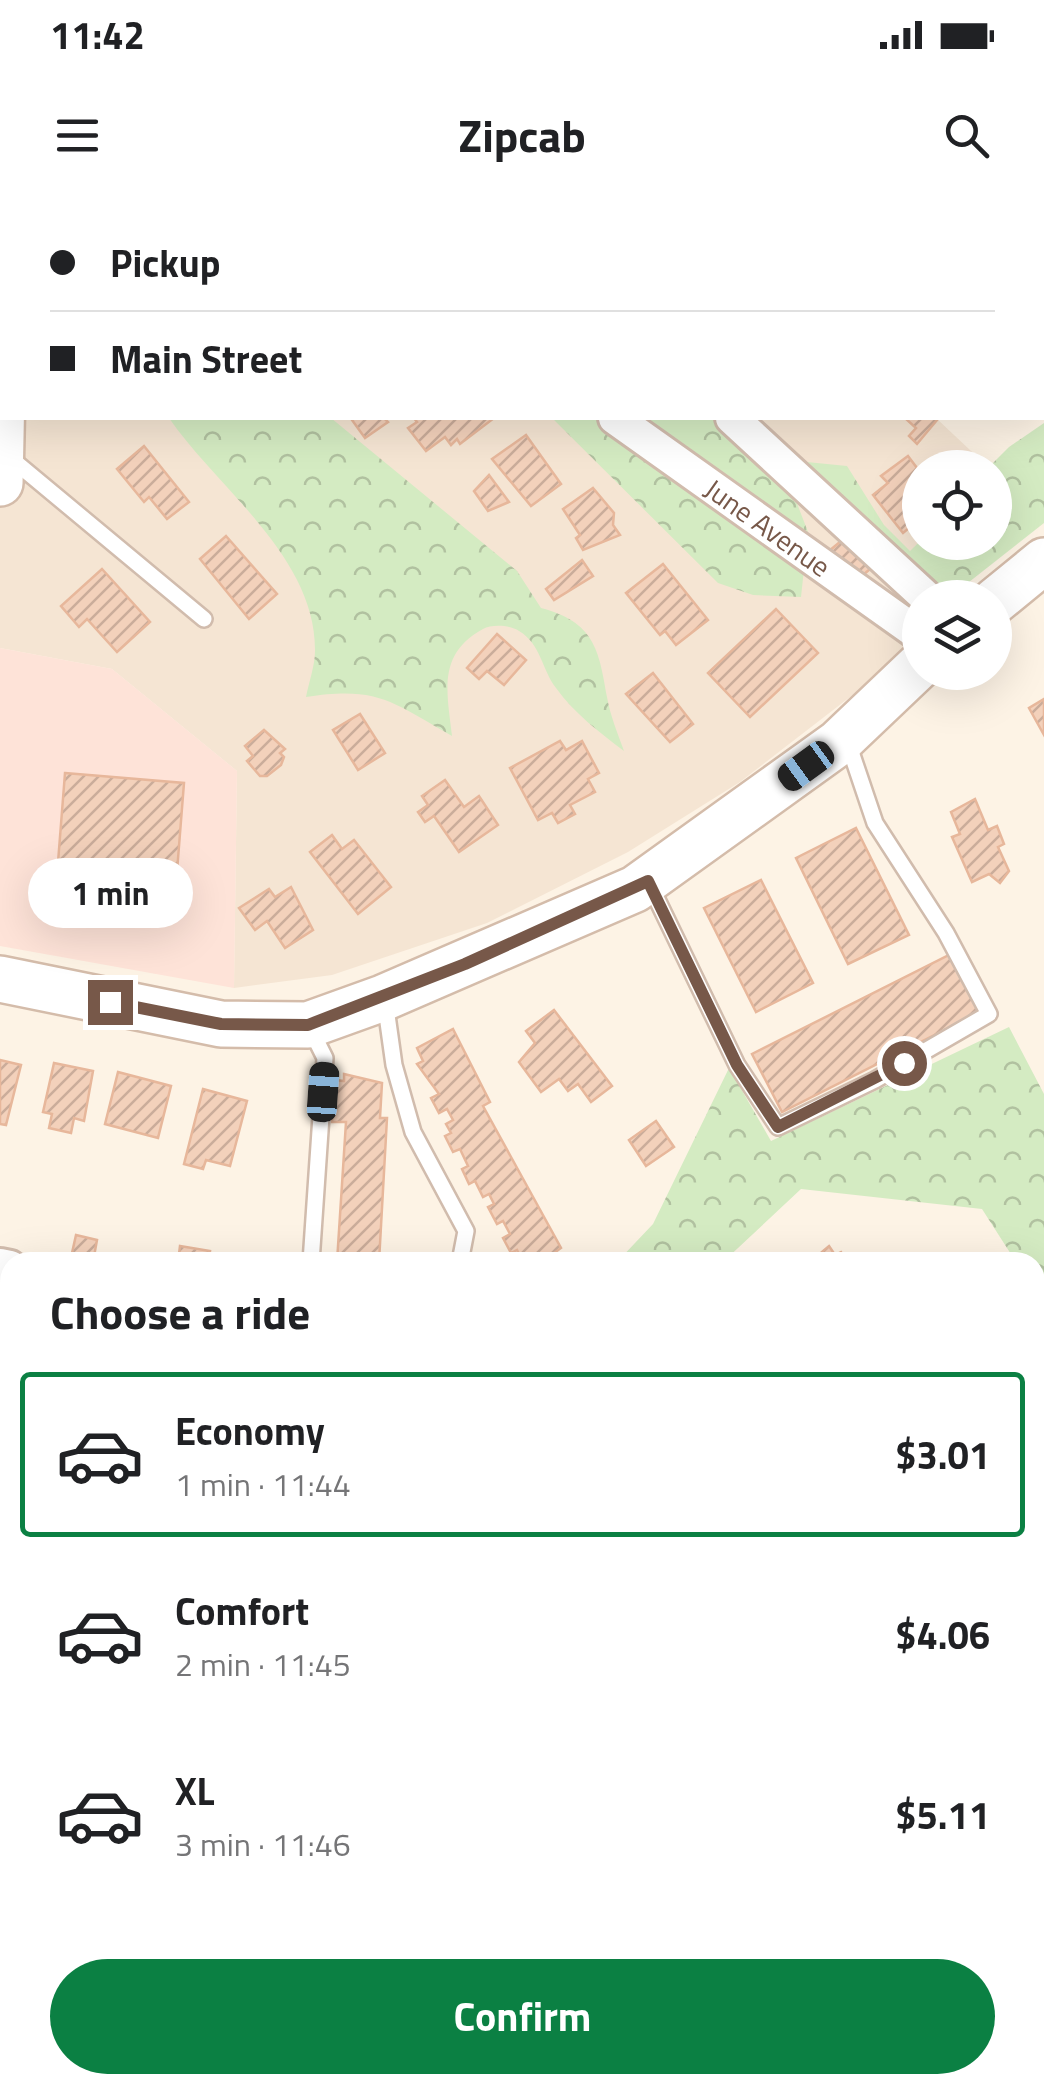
<!DOCTYPE html>
<meta charset="utf-8">
<style>
:root{--surface:#fff;--page:#f6f6f6;--text:#202124;--muted:#757577;--line:#e0e0e0;--accent:#0b8043}
body{margin:0;font-family:"Titillium Web",sans-serif;background:var(--page);color:var(--text);height:100vh;display:flex;flex-direction:column;font-size:38px;white-space:nowrap}
*{box-sizing:border-box;margin:0}
p{font-size:32px;color:var(--muted)}
.icon{flex:none;width:55px;height:55px;fill:none;stroke:currentColor;stroke-width:2;stroke-linecap:round;stroke-linejoin:round}
.map{position:relative;flex:1;overflow:hidden}
.drawer{position:absolute;left:0px;top:1052px;width:1045px;height:842px;display:flex;flex-direction:column;background:var(--surface);border-radius:30px 30px 0 0;box-shadow:0 10px 40px #0002}
.drawer>*{flex:none}
.guide{position:absolute;left:0px;top:0px;width:1045px;height:220px;box-shadow:0 10px 40px #0002;display:grid;align-content:center;height:220px;padding:0 50px;background:var(--surface)}
.tools{position:absolute;left:902px;top:250px;display:grid;gap:20px}
.tools a{display:grid;place-items:center;width:110px;height:110px;border-radius:50%;background:var(--surface);box-shadow:0 10px 40px #0002;font-size:50px}
.end{position:absolute;width:45px;height:45px;margin:-22px;border:12px solid #775849;background:#fff;box-shadow:0 0 0 5px #fff}
.from{border-radius:50%}
.bubble{position:absolute;height:70px;border-radius:35px;background:var(--surface);box-shadow:0 10px 40px #0002;font-size:32px;font-weight:700;line-height:70px;text-align:center}
.car{position:absolute;width:30px;height:60px;margin:-30px -15px;border-radius:12px;box-shadow:0 0 8px 2px #0007;background:linear-gradient(#222 24%,#8ab4d8 0 40%,#222 0 76%,#8ab4d8 0 86%,#222 0)}
.guide b{display:flex;align-items:center;gap:35px;height:95px;font-size:38px}
.guide b+b{border-top:2px solid var(--line)}
.guide i{width:25px;height:25px;background:var(--text)}
ul{padding:0;list-style:none}
li{display:flex;align-items:center;gap:30px;height:165px;margin:0 20px 15px;padding:0 30px;border:5px solid transparent;border-radius:10px}
li div{flex:1}
li b{display:block;font-size:38px}
li em{font-style:normal;font-weight:700}
li.active{border-color:var(--accent)}
li>.icon{width:90px;height:90px;stroke-width:1.5}
h2{padding:0 50px;font-size:45px;line-height:120px}
.cta{display:flex;gap:20px;margin-top:auto;padding:20px 50px}
.cta a{flex:1;height:115px;border-radius:60px;background:var(--accent);color:#fff;font-size:40px;font-weight:700;line-height:115px;text-align:center}
.status{display:flex;justify-content:space-between;align-items:center;height:70px;padding:0 50px;background:var(--surface);direction:ltr}
.status svg{height:28px;fill:currentColor}
header{display:flex;justify-content:space-between;align-items:center;height:130px;padding:0 50px;background:var(--surface);font-size:45px;font-weight:700}
.map>svg:first-child{display:block}
.residential{fill:#f5e5d3}
.commercial{fill:#fee3d8}
.forest{fill:url(#forest-crowns)}
.building{fill:url(#building-hatch);stroke:#e7b79b;stroke-width:2.5}
.lines{fill:none;stroke-linecap:round;stroke-linejoin:round}
.service-casing{stroke:#d1bcad;stroke-width:20}
.minor-casing{stroke:#d1bcad;stroke-width:38}
.tertiary-casing{stroke:#d1bcad;stroke-width:45}
.secondary-casing{stroke:#d4bcaa;stroke-width:50}
.service{stroke:#fff;stroke-width:15}
.minor{stroke:#fff;stroke-width:32}
.tertiary{stroke:#fff;stroke-width:40}
.secondary{stroke:#fff;stroke-width:45}
.route{stroke:#775849;stroke-width:12}
.labels{text-anchor:middle;dominant-baseline:central;stroke-width:10;stroke-linejoin:round;paint-order:stroke}
.street-label{font-size:28px;fill:#775849;stroke:#fff7ec}
</style>
<div class="status"><b>11:42</b><svg viewBox="0 0 49 12"><path d="M0 12V9h3v3zM5 12V6h3v6zM10 12V3h3v9zM15 12V0h3v12zM26 1h20v11H26zM47 4h2v5h-2z"/></svg></div>
<header><svg class="icon" aria-label="menu" viewBox="0 0 24 24"><path d="M4 6h16M4 12h16M4 18h16"/></svg>Zipcab<svg class="icon" aria-label="search" viewBox="0 0 24 24"><circle cx="10" cy="10" r="6"/><path d="M15 15l6 6"/></svg></header>
<div class="map">
<svg width="1044" height="1893" viewBox="0 0 1044 1893">
<defs>
<pattern id="forest-crowns" width="20" height="18" patternUnits="userSpaceOnUse" patternTransform="scale(2.5)"><rect width="20" height="18" fill="#d4ebc2"/><path d="M2 6a3 3 0 1 1 6 0M12 15a3 3 0 1 1 6 0" fill="none" stroke="#b1c1a0"/></pattern>
<pattern id="building-hatch" width="6" height="6" patternUnits="userSpaceOnUse" patternTransform="scale(2.5)"><rect width="6" height="6" fill="#f3d1bb"/><path d="M-1 1l2-2M0 6l6-6M5 7l2-2" fill="none" stroke="#caac9a"/></pattern>
</defs>
<rect width="100%" height="100%" fill="#fdf3e5"/>
<path class="residential" d="M0 0H843L2 2V218H936L988 267 920 268V341L910 352 950 397 920 398V430L881 473 740 582 628 652 487 723 332 775 234 788 237 571 112 469 0 448Z"/>
<path class="commercial" d="M0 448 112 469 237 571 234 788 0 746Z"/>
<g class="forest">
<path d="M298 0H527V2H301Z"/>
<path d="M169 218H331L517 371 541 408C594 422 599 449 607 497 610 515 618 534 624 551 599 532 575 514 556 488 542 470 541 444 519 431 510 425 492 424 483 429 437 454 447 492 452 536 392 502 378 486 306 497 309 482 315 465 315 451 316 357 218 289 169 218Z"/>
<path d="M552 218H715L807 262 847 266 884 325 910 351 920 341 995 342V268L989 267 1009 247 1044 223V323L950 397 881 343 793 293 808 332 801 397 753 395 718 383Z"/>
<path d="M1009 827 1044 894V1106L1035 1092V1062H1016L982 1009 801 989 723 1062H617L653 1024 729 868 771 941Z"/>
<path d="M1044 1231V1296L1035 1303V1264Z"/>
</g>
<g class="building">
<path d="M169 0H217L220 2H167Z"/>
<path d="M356 218H384L388 222 365 238 352 220Z"/>
<path d="M414 218H494L460 244 457 239 451 245 445 237 426 251 408 228 417 222Z"/>
<path d="M934 218 937 220 917 244 909 236 916 228 905 218Z"/>
<path d="M526 235 561 284 531 306 492 259Z"/>
<path d="M144 246 189 302 167 319 149 297 144 302 117 269Z"/>
<path d="M908 256 920 272V319L903 333 873 295 888 283 881 276Z"/>
<path d="M489 275 509 302 488 311 474 291Z"/>
<path d="M593 288 614 313 613 325 620 335 583 350 576 338 580 335 563 309Z"/>
<path d="M851 333 877 363 856 381 829 351Z"/>
<path d="M226 336 277 394 249 419 200 359Z"/>
<path d="M582 360 593 376 554 400 546 389Z"/>
<path d="M663 364 708 420 676 445 665 431 660 435 626 393Z"/>
<path d="M102 369 150 422 117 452 87 419 79 427 61 406Z"/>
<path d="M776 409 818 453 750 517 708 473Z"/>
<path d="M497 434 526 460 504 485 487 471 479 479 467 468Z"/>
<path d="M653 473 693 524 670 542 626 494Z"/>
<path d="M1044 499V535L1029 508Z"/>
<path d="M360 514 385 553 358 570 333 530Z"/>
<path d="M264 530 285 549 280 553 284 557 281 565 267 576H260L247 561 253 556 245 546Z"/>
<path d="M560 541 566 550 582 541 599 573 588 579 595 592 570 605 575 614 558 623 552 613 538 620 510 568Z"/>
<path d="M65 573 184 583 176 684 86 678 85 690 56 688Z"/>
<path d="M445 580 464 607 479 596 498 625 459 652 434 616 425 622 418 612 428 605 422 596Z"/>
<path d="M975 599 988 630 997 626 1004 644 998 647 1009 671 1000 683 989 674 972 682 952 637 960 634 951 612Z"/>
<path d="M856 628 909 735 848 764 796 658Z"/>
<path d="M332 635 342 649 354 640 391 687 358 714 310 652Z"/>
<path d="M761 680 813 783 756 812 704 708Z"/>
<path d="M291 687 313 730 285 748 267 721 255 730 239 708 269 689 275 697Z"/>
<path d="M953 753 982 811 782 912 752 854Z"/>
<path d="M554 810 612 886 591 902 578 884 568 891 559 879 541 892 519 862 535 843 526 831Z"/>
<path d="M453 829 490 902 483 906 561 1048 546 1059 523 1062 517 1050 511 1053 503 1038 510 1034 503 1021 497 1024 488 1007 494 1004 489 994 483 997 475 981 469 984 462 969 468 966 460 949 453 952 445 936 451 933 446 924 453 920 447 909 439 913 431 898 439 894 417 864 423 861 417 848Z"/>
<path d="M0 860 21 865 6 925 0 924Z"/>
<path d="M54 863 93 871 84 921 74 918 71 933 49 928 52 914 43 912Z"/>
<path d="M118 872 171 886 158 938 105 924Z"/>
<path d="M344 874 382 883 380 918H387L379 1062H337L346 922H332L335 880 344 881Z"/>
<path d="M203 889 247 901 230 966 206 960 203 969 184 964Z"/>
<path d="M656 921 674 947 646 966 629 940Z"/>
<path d="M76 1035 97 1040 93 1062H70Z"/>
<path d="M180 1046 210 1051 208 1062H178Z"/>
<path d="M829 1046 835 1055 841 1052 848 1062H810Z"/>
<path d="M0 1233 10 1250V1303L0 1285Z"/>
<path d="M0 1347 10 1363V1413L0 1418Z"/>
<path d="M1035 1408 1044 1424 1035 1430Z"/>
<path d="M1035 1431 1044 1446 1035 1453Z"/>
<path d="M1035 1463 1044 1479 1035 1486Z"/>
<path d="M1044 1677V1713L1042 1715 1035 1708V1679L1038 1683Z"/>
<path d="M0 1865 7 1871 16 1893H0Z"/>
<path d="M157 1885H193L198 1893H145Z"/>
<path d="M337 1885H347L349 1892 356 1885H404L407 1893H318Z"/>
<path d="M495 1885H562L557 1893H505Z"/>
<path d="M634 1885H674L670 1893H649Z"/>
<path d="M902 1885H967L970 1888 966 1893H895Z"/>
</g>
<g class="lines">
<defs>
<g id="service">
<path d="M8 256 204 419"/>
<path d="M649 683 737 865 778 927 875 880 989 814 946 733 875 623 847 540"/>
<path d="M385 801 394 865 413 932 466 1031 460 1062"/>
<path d="M311 1062 325 858 311 830"/>
</g>
<g id="minor">
<path d="M327 0 330 2"/>
<path d="M809 2 812 0"/>
<path id="s1" d="M615 218 920 435"/>
<path d="M732 218 927 398"/>
<path d="M0 1065 10 1067"/>
<path d="M1035 1836 1044 1844"/>
</g>
<g id="tertiary">
<path d="M0 1601 10 1623"/>
<path d="M81 1885 83 1893"/>
</g>
<g id="secondary">
<path d="M0 283 2 189"/>
<path d="M995 401 1044 361"/>
<path d="M0 779 221 824 308 825 383 798 635 689 838 543 920 465"/>
</g>
</defs>
<use href="#service" class="service-casing"/>
<use href="#minor" class="minor-casing"/>
<use href="#tertiary" class="tertiary-casing"/>
<use href="#secondary" class="secondary-casing"/>
<use href="#service" class="service"/>
<use href="#minor" class="minor"/>
<use href="#tertiary" class="tertiary"/>
<use href="#secondary" class="secondary"/>
</g>
<g class="lines">
<path class="route" d="M110 802 221 824 308 825 465 764 648 681 737 865 778 927 904 863"/>
</g>
<g class="labels">
<g class="street-label">
<text stroke="none"><textPath href="#s1" startOffset="188">June Avenue</textPath></text>
</g>
</g>
</svg>
<div class="tools">
<a><svg class="icon" aria-label="locate" viewBox="0 0 24 24"><circle cx="12" cy="12" r="6"/><path d="M12 2v4M12 18v4M2 12h4M18 12h4"/></svg></a>
<a><svg class="icon" aria-label="layers" viewBox="0 0 24 24"><path d="M12 4l9 5-9 5-9-5zM3 14l9 5 9-5"/></svg></a>
</div>
<i class="end from" style="left:904px;top:863px"></i>
<i class="end" style="left:110px;top:802px"></i>
<div class="bubble" style="left:28px;top:658px;width:165px">1 min</div>
<i class="car" style="left:806px;top:566px;rotate:234deg"></i>
<i class="car" style="left:323px;top:892px;rotate:4deg"></i>
<div class="guide">
<b><i class="from"></i>Pickup</b>
<b><i></i>Main Street</b>
</div>
<section class="drawer">
<h2>Choose a ride</h2>
<ul>
<li class="active"><svg class="icon" aria-label="car" viewBox="0 0 24 24"><path d="M5 17H2v-5l4-1 3-4h7l3 4 3 1v5h-3M9 17h6M6 11h13"/><circle cx="7" cy="17" r="2"/><circle cx="17" cy="17" r="2"/></svg><div><b>Economy</b><p>1 min · 11:44</p></div><em>$3.01</em></li>
<li><svg class="icon" aria-label="car" viewBox="0 0 24 24"><path d="M5 17H2v-5l4-1 3-4h7l3 4 3 1v5h-3M9 17h6M6 11h13"/><circle cx="7" cy="17" r="2"/><circle cx="17" cy="17" r="2"/></svg><div><b>Comfort</b><p>2 min · 11:45</p></div><em>$4.06</em></li>
<li><svg class="icon" aria-label="car" viewBox="0 0 24 24"><path d="M5 17H2v-5l4-1 3-4h7l3 4 3 1v5h-3M9 17h6M6 11h13"/><circle cx="7" cy="17" r="2"/><circle cx="17" cy="17" r="2"/></svg><div><b>XL</b><p>3 min · 11:46</p></div><em>$5.11</em></li>
</ul>
<div class="cta"><a>Confirm</a></div>
</section>
</div>
